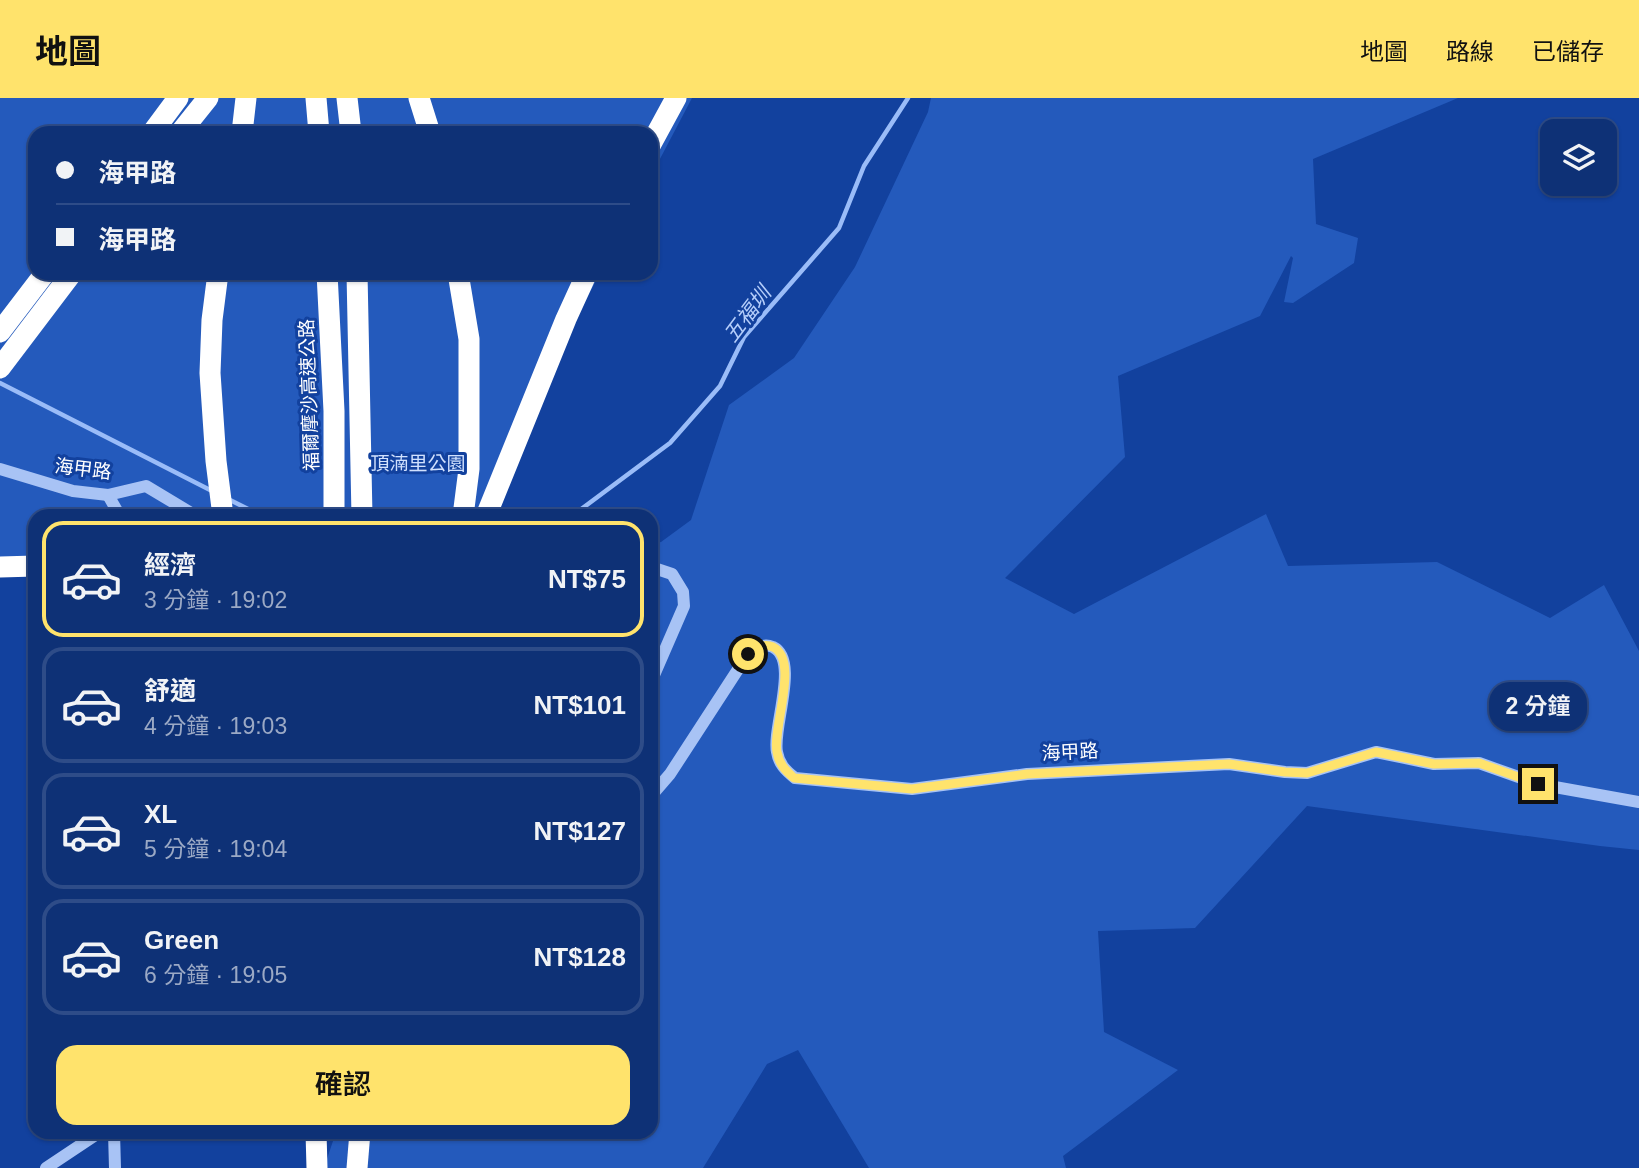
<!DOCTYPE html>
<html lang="zh-TW">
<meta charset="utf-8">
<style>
:root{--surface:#0e3176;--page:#1c3d7e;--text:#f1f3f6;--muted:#9ba9c5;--line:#2e4c88;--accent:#ffe36c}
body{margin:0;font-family:Arial,"Noto Sans TC",sans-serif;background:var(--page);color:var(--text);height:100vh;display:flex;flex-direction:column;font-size:26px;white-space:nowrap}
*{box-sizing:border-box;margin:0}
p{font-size:23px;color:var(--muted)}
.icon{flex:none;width:38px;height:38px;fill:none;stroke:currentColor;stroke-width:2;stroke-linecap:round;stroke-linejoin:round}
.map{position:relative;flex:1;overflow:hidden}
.sheet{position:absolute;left:28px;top:411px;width:630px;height:630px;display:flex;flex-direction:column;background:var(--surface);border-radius:21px;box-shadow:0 2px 5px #0004,0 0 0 2px var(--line)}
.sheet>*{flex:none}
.top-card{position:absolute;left:28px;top:28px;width:630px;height:154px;border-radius:21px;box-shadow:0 2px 5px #0004,0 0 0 2px var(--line);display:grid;align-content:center;height:154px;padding:0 28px;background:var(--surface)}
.fabs{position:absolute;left:1540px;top:21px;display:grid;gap:14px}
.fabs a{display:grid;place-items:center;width:77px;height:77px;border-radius:14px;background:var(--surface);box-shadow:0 2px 5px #0004,0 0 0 2px var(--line);font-size:35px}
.end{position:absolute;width:32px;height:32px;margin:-16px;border:9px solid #ffe36c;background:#111;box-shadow:0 0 0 4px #111}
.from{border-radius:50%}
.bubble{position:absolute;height:49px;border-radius:21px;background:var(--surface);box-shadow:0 2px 5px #0004,0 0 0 2px var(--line);font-size:23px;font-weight:600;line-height:49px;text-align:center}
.top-card b{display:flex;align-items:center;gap:24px;height:66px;font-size:26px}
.top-card b+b{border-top:2px solid var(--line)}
.top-card i{width:18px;height:18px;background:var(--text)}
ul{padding:12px 0 0;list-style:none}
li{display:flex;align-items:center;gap:21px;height:116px;margin:0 14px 10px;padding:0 14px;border:4px solid var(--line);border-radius:21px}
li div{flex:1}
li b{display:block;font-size:26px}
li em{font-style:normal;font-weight:600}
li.on{border-color:var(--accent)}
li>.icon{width:63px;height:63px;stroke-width:1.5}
.cta{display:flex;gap:14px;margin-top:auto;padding:14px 28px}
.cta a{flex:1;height:80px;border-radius:21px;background:var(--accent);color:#111;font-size:28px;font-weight:600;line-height:80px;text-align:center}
header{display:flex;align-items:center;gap:42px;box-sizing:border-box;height:98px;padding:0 35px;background:var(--accent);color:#111}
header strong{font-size:33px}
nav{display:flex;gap:38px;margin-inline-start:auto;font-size:24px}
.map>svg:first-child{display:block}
.green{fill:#245abc}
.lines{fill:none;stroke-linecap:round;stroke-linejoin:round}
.stream{stroke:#9abcf8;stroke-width:4.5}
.minor{stroke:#a8c3f5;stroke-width:12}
.highway{stroke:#fff;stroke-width:21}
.route{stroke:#ffe36c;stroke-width:9}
.labels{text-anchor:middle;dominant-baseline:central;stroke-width:6;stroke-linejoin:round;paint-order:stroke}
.street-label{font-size:19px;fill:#fff;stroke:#12419e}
.park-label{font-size:19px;fill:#d1e1fe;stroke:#12419e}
.water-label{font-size:21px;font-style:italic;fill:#b5cefb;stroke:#12419e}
</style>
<header>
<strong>地圖</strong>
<nav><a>地圖</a><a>路線</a><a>已儲存</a></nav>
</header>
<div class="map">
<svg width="1639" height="1070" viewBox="0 0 1639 1070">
<rect width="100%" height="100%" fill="#12419e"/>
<g class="green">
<path d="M0 0H692L651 78V35H35V175H600L556 260 496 418H35V474L0 479Z"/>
<path d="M931 0H1458L1313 61 1316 126 1358 140 1354 165 1293 205 1284 204 1293 160 1291 158 1260 218 1118 278 1125 359 1005 480 1074 516 1266 416 1288 468 1437 464 1550 520 1604 487 1639 553V752L1600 748 1307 708 1195 830 1098 833 1104 934 1178 972 1063 1058 1066 1070H869L798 952 767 966 703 1070H324L336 1034H651V446L661 444 691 422 729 307 794 260 855 169 928 14Z"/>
</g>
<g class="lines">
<g class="stream">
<path d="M0 285 214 394"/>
<path d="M228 401 262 418"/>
<path d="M572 418 670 345 720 288 744 239 839 130 864 68 908 0"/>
</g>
<g class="minor">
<path d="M0 371 73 393 108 397 146 388 196 418"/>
<path d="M108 397 120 418"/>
<path d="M651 469 672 476 683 494 684 508 651 584"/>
<path d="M651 698 670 676 748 556C756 550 763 545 773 549 800 562 772 630 777 654 779 666 785 672 795 680L912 691 1027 676 1229 666 1285 674 1307 675 1376 654 1434 666 1479 665 1538 686 1639 704"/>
<path d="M114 1034 115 1070"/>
<path d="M46 1070 100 1034"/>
</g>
<g class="highway">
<path d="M316 0 319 35"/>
<path d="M347 0 351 35"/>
<path d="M419 0 430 35"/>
<path d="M152 35 178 0"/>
<path d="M180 35 208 0"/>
<path d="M242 35 246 0"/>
<path d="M651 46 676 0"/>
<path d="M218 175 212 222 210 275 216 363 223 418"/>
<path d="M327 175 334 313V418"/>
<path d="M357 175 362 418"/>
<path d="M458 175 469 241V371L463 418"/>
<path d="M0 234 45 175"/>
<path d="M0 270 72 175"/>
<path d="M486 418 566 221 587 175"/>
<path d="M0 469 35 468"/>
<path d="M316 1034 317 1070"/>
<path d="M357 1070 360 1034"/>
</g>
</g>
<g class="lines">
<path class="route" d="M748 556C756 550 763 545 773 549 800 562 772 630 777 654 779 666 785 672 794 680L912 691 1027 676 1229 666 1285 674 1307 675 1376 654 1434 666 1479 665 1538 686"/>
</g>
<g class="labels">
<g class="street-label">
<text transform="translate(309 297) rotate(-92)">福爾摩沙高速公路</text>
<text transform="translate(83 371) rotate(7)">海甲路</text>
<text transform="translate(1070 654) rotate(-3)">海甲路</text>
</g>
<g class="park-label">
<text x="418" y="365">頂湳里公園</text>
</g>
<g class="water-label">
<text transform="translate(747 216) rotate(-53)">五福圳</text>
</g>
</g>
</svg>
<div class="fabs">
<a><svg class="icon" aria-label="layers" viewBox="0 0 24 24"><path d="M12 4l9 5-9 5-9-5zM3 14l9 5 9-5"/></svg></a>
</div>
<i class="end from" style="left:748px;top:556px"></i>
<i class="end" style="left:1538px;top:686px"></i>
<div class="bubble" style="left:1489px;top:584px;width:98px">2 分鐘</div>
<div class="top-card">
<b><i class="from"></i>海甲路</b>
<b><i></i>海甲路</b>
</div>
<section class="sheet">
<ul>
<li class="on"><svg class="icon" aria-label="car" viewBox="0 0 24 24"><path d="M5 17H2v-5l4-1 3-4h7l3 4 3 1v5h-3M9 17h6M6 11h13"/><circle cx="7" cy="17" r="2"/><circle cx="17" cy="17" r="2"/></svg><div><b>經濟</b><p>3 分鐘 · 19:02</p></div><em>NT$75</em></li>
<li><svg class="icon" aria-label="car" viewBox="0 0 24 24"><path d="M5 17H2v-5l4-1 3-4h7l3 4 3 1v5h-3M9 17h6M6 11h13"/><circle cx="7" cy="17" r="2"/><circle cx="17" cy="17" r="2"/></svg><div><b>舒適</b><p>4 分鐘 · 19:03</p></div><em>NT$101</em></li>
<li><svg class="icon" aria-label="car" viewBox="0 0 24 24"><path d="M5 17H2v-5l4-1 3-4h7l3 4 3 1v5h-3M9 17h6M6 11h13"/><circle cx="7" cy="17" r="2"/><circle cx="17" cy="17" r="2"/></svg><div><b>XL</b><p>5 分鐘 · 19:04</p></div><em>NT$127</em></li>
<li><svg class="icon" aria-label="car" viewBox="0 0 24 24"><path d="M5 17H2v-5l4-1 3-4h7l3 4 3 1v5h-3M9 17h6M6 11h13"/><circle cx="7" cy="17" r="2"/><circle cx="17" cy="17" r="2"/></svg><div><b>Green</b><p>6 分鐘 · 19:05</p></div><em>NT$128</em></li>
</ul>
<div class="cta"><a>確認</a></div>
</section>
</div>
